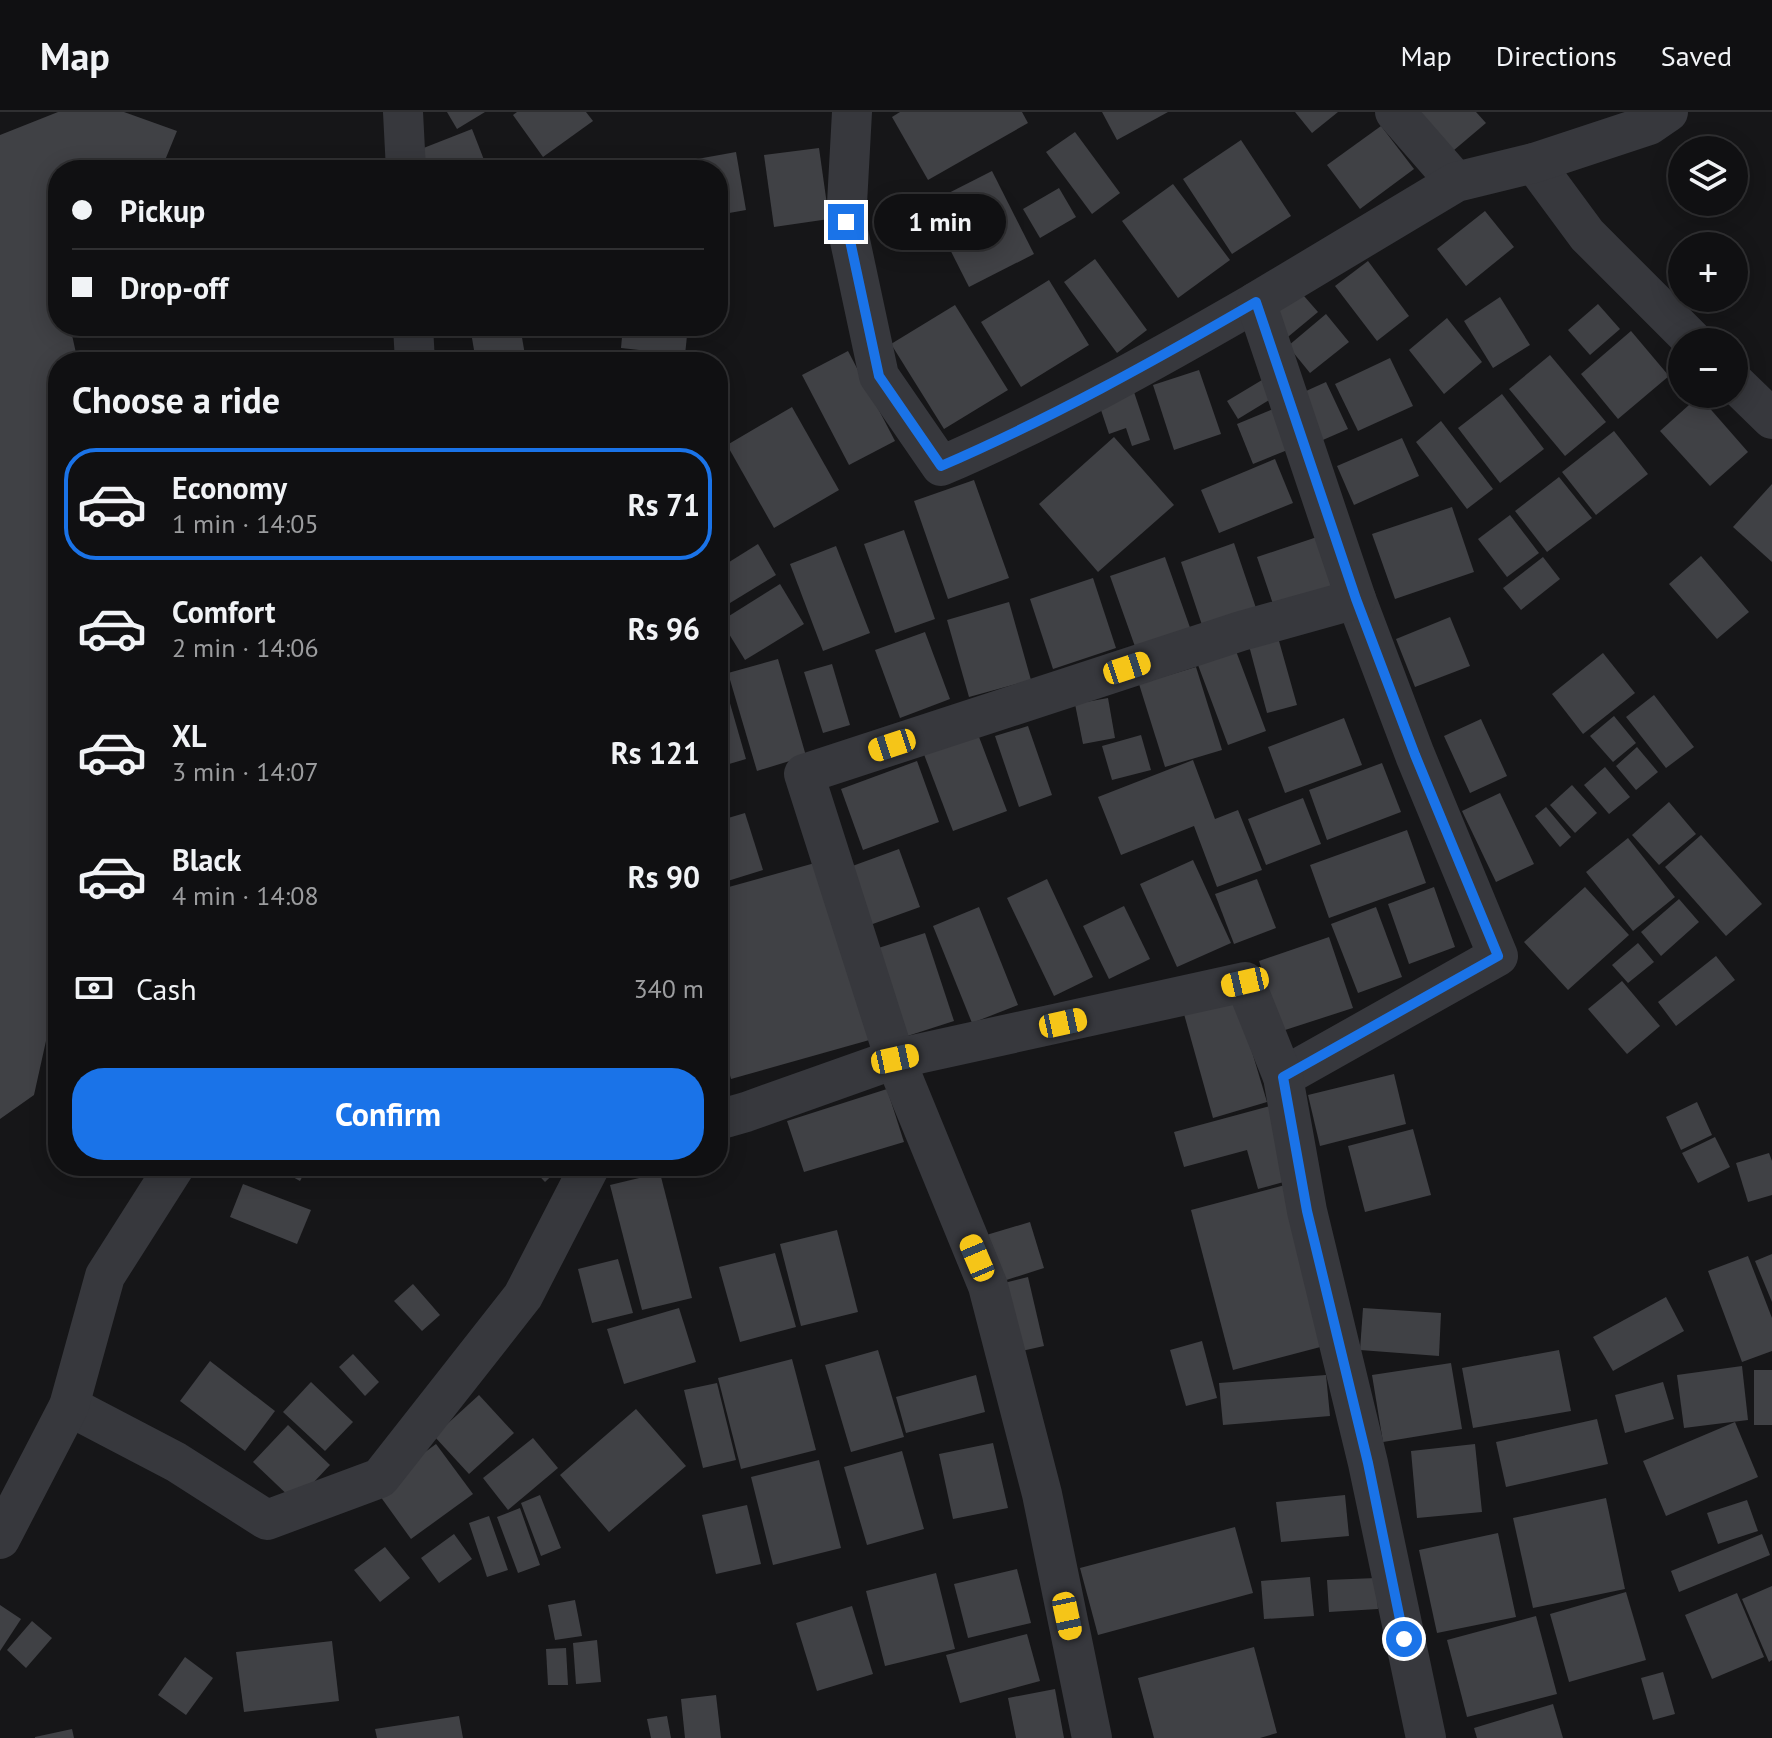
<!DOCTYPE html>
<meta charset="utf-8">
<style>
:root{--surface:#101012;--page:#19191b;--text:#f1f3f6;--muted:#9c9d9f;--line:#303032;--accent:#1a73e8}
body{margin:0;font-family:"PT Sans",sans-serif;background:var(--page);color:var(--text);height:100vh;display:flex;flex-direction:column;font-size:30px;white-space:nowrap}
*{box-sizing:border-box;margin:0}
p{font-size:26px;color:var(--muted)}
.icon{flex:none;width:44px;height:44px;fill:none;stroke:currentColor;stroke-width:2;stroke-linecap:round;stroke-linejoin:round}
.map{position:relative;flex:1;overflow:hidden}
.drawer{position:absolute;left:48px;top:240px;width:680px;height:824px;display:flex;flex-direction:column;background:var(--surface);border-radius:32px;box-shadow:0 4px 20px #0003,0 0 0 2px var(--line)}
.drawer>*{flex:none}
.banner{position:absolute;left:48px;top:48px;width:680px;height:176px;border-radius:32px;box-shadow:0 4px 20px #0003,0 0 0 2px var(--line);display:grid;align-content:center;height:176px;padding:0 24px;background:var(--surface)}
.fabs{position:absolute;left:1668px;top:24px;display:grid;gap:16px}
.fabs a{display:grid;place-items:center;width:80px;height:80px;border-radius:50%;background:var(--surface);box-shadow:0 4px 20px #0003,0 0 0 2px var(--line);font-size:40px}
.end{position:absolute;width:36px;height:36px;margin:-18px;border:10px solid #1a73e8;background:#fff;box-shadow:0 0 0 4px #fff}
.from{border-radius:50%}
.bubble{position:absolute;height:56px;border-radius:28px;background:var(--surface);box-shadow:0 4px 20px #0003,0 0 0 2px var(--line);font-size:26px;font-weight:600;line-height:56px;text-align:center}
.car{position:absolute;width:24px;height:48px;margin:-24px -12px;border-radius:10px;box-shadow:0 0 6px 2px #0007;background:linear-gradient(#f5c518 24%,#345 0 40%,#f5c518 0 76%,#345 0 86%,#f5c518 0)}
.banner b{display:flex;align-items:center;gap:28px;height:76px;font-size:30px}
.banner b+b{border-top:2px solid var(--line)}
.banner i{width:20px;height:20px;background:var(--text)}
ul{padding:0;list-style:none}
li{display:flex;align-items:center;gap:24px;height:112px;margin:0 16px 12px;padding:0 8px;border:4px solid transparent;border-radius:32px}
li div{flex:1}
li b{display:block;font-size:30px}
li em{font-style:normal;font-weight:600}
li.active{border-color:var(--accent)}
li>.icon{width:72px;height:72px;stroke-width:1.5}
h2{padding:0 24px;font-size:36px;line-height:96px}
.pay{display:flex;align-items:center;gap:20px;height:88px;padding:0 24px;font-size:30px}
.pay p{margin-inline-start:auto}
.primary-button{display:flex;gap:16px;margin-top:auto;padding:16px 24px}
.primary-button a{flex:1;height:92px;border-radius:32px;background:var(--accent);color:#fff;font-size:32px;font-weight:600;line-height:92px;text-align:center}
header{display:flex;align-items:center;gap:48px;box-sizing:border-box;height:112px;padding:0 40px;background:var(--surface);border-bottom:2px solid var(--line)}
header strong{font-size:38px}
nav{display:flex;gap:44px;margin-inline-start:auto;font-size:28px}
.map>svg:first-child{display:block}
.building{fill:#404145}
.lines{fill:none;stroke-linecap:round;stroke-linejoin:round}
.minor{stroke:#37383d;stroke-width:40}
.route{stroke:#1a73e8;stroke-width:10}
</style>
<header>
<strong>Map</strong>
<nav><a>Map</a><a>Directions</a><a>Saved</a></nav>
</header>
<div class="map">
<svg width="1772" height="1626" viewBox="0 0 1772 1626">
<rect width="100%" height="100%" fill="#161618"/>
<g class="building">
<path d="M58 0H124L177 19 161 58H58V214H70L78 250H58V875L34 983 0 1007V23Z"/>
<path d="M447 0H485L457 17Z"/>
<path d="M517 0H586L593 9 543 45 513 3Z"/>
<path d="M900 0H1022L1028 11 928 68 892 5Z"/>
<path d="M1102 0H1168L1117 28Z"/>
<path d="M1295 0H1338L1312 21Z"/>
<path d="M1410 0H1476L1486 11 1447 44Z"/>
<path d="M1381 14 1414 57 1360 97 1327 53Z"/>
<path d="M472 17 486 53 471 58H428L421 37Z"/>
<path d="M1075 20 1120 81 1092 102 1046 40Z"/>
<path d="M1241 28 1291 104 1232 142 1183 67Z"/>
<path d="M819 36 829 107 774 115 764 43Z"/>
<path d="M736 40 746 98 718 103V58H664V53Z"/>
<path d="M992 59 1034 142 969 175 927 92Z"/>
<path d="M1173 72 1230 148 1178 186 1122 109Z"/>
<path d="M1059 76 1076 105 1040 126 1023 97Z"/>
<path d="M1485 99 1514 135 1466 174 1437 137Z"/>
<path d="M1095 147 1147 218 1117 241 1064 170Z"/>
<path d="M1368 149 1409 204 1377 229 1335 174Z"/>
<path d="M1049 168 1089 233 1021 275 981 210Z"/>
<path d="M1297 176 1318 200 1283 229 1263 205Z"/>
<path d="M1500 185 1530 233 1493 256 1464 209Z"/>
<path d="M1598 192 1620 217 1590 243 1568 218Z"/>
<path d="M955 193 1008 278 944 317 891 232Z"/>
<path d="M1326 202 1349 230 1310 261 1288 234Z"/>
<path d="M1447 206 1482 250 1444 282 1409 238Z"/>
<path d="M470 214H520L525 243 488 250H476Z"/>
<path d="M623 214H688L685 243 621 236Z"/>
<path d="M1631 219 1669 264 1618 307 1581 262Z"/>
<path d="M848 239 895 329 849 353 802 263Z"/>
<path d="M1550 243 1606 310 1565 344 1509 277Z"/>
<path d="M1390 246 1413 294 1358 319 1335 272Z"/>
<path d="M1199 258 1221 322 1174 338 1153 273Z"/>
<path d="M1272 262 1282 280 1238 307 1227 289Z"/>
<path d="M1326 270 1348 317 1316 331 1295 284Z"/>
<path d="M1131 271 1150 328 1132 334 1126 316 1109 322 1096 283Z"/>
<path d="M1502 282 1544 337 1500 371 1458 316Z"/>
<path d="M1699 284 1748 340 1710 374 1660 319Z"/>
<path d="M792 295 839 378 774 416 727 333Z"/>
<path d="M1278 295 1295 335 1253 352 1237 312Z"/>
<path d="M1441 309 1493 377 1467 397 1416 330Z"/>
<path d="M1614 319 1648 362 1596 403 1562 360Z"/>
<path d="M1114 325 1174 393 1098 460 1039 392Z"/>
<path d="M1402 326 1419 364 1354 393 1337 354Z"/>
<path d="M1275 347 1293 391 1219 421 1201 378Z"/>
<path d="M1559 365 1592 406 1547 440 1515 399Z"/>
<path d="M974 368 1009 466 948 487 914 389Z"/>
<path d="M1772 372V450L1733 415Z"/>
<path d="M1452 395 1474 460 1395 487 1372 422Z"/>
<path d="M1510 403 1539 441 1507 465 1478 427Z"/>
<path d="M904 418 935 507 895 521 864 432Z"/>
<path d="M1317 425 1333 477 1274 495 1257 445Z"/>
<path d="M1234 431 1256 496 1202 513 1181 450Z"/>
<path d="M758 432 776 463 730 491 718 472V457Z"/>
<path d="M836 434 870 521 823 539 790 452Z"/>
<path d="M1701 444 1749 500 1717 527 1669 472Z"/>
<path d="M1165 445 1193 524 1138 543 1110 464Z"/>
<path d="M1543 445 1560 467 1521 498 1503 476Z"/>
<path d="M1093 466 1116 536 1053 557 1030 487Z"/>
<path d="M780 472 804 512 745 548 721 509Z"/>
<path d="M1009 490 1031 568 969 585 947 508Z"/>
<path d="M1450 505 1470 554 1415 575 1396 527Z"/>
<path d="M925 520 950 587 900 606 875 538Z"/>
<path d="M1277 522 1297 593 1267 601 1248 530Z"/>
<path d="M1236 539 1266 619 1228 633 1198 553Z"/>
<path d="M1603 541 1635 581 1583 622 1552 582Z"/>
<path d="M778 547 806 644 757 659 728 561Z"/>
<path d="M832 552 850 613 823 621 804 560Z"/>
<path d="M1196 555 1222 638 1165 655 1139 572Z"/>
<path d="M723 567 746 647 719 655 718 569Z"/>
<path d="M1654 583 1694 635 1666 656 1626 605Z"/>
<path d="M1108 586 1115 626 1083 632 1075 592Z"/>
<path d="M1614 604 1636 631 1613 650 1590 624Z"/>
<path d="M1344 606 1362 653 1285 681 1268 635Z"/>
<path d="M1481 607 1507 664 1470 681 1444 624Z"/>
<path d="M1028 614 1052 683 1019 695 995 624Z"/>
<path d="M976 617 1007 699 953 719 922 637Z"/>
<path d="M1141 623 1151 658 1112 668 1102 634Z"/>
<path d="M1637 635 1658 660 1636 678 1616 654Z"/>
<path d="M1193 648 1215 707 1238 698 1262 758 1217 775 1194 714 1121 743 1098 685Z"/>
<path d="M917 649 939 710 863 738 841 677Z"/>
<path d="M1382 651 1401 700 1327 728 1309 678Z"/>
<path d="M1605 655 1630 685 1609 702 1584 673Z"/>
<path d="M1572 673 1597 701 1575 721 1550 693Z"/>
<path d="M1500 681 1534 752 1496 770 1462 699Z"/>
<path d="M1303 686 1321 732 1266 753 1248 707Z"/>
<path d="M1669 690 1696 722 1659 753 1632 723Z"/>
<path d="M1546 695 1571 725 1560 735 1535 704Z"/>
<path d="M745 701 763 758 718 772V709Z"/>
<path d="M1407 718 1426 771 1329 806 1310 753Z"/>
<path d="M1701 723 1762 792 1726 824 1665 755Z"/>
<path d="M1628 726 1675 785 1633 819 1586 760Z"/>
<path d="M899 737 920 795 856 818 836 760Z"/>
<path d="M1193 748 1231 831 1177 855 1140 772Z"/>
<path d="M822 749 873 927 731 967 718 920V778Z"/>
<path d="M1047 767 1093 865 1054 884 1007 786Z"/>
<path d="M1257 767 1276 816 1234 832 1215 782Z"/>
<path d="M1434 775 1455 835 1409 852 1388 792Z"/>
<path d="M1585 775 1629 823 1568 878 1524 830Z"/>
<path d="M1679 787 1699 810 1661 844 1641 820Z"/>
<path d="M1124 794 1150 847 1109 867 1083 814Z"/>
<path d="M979 795 1018 893 972 911 933 814Z"/>
<path d="M1376 795 1402 865 1358 881 1331 812Z"/>
<path d="M925 821 954 909 895 928 866 840Z"/>
<path d="M1329 825 1353 896 1282 919 1259 849Z"/>
<path d="M1638 831 1654 850 1628 871 1612 853Z"/>
<path d="M1716 844 1735 868 1676 914 1658 890Z"/>
<path d="M1622 869 1660 914 1627 942 1588 897Z"/>
<path d="M1236 886 1267 990 1213 1006 1184 902Z"/>
<path d="M1394 962 1406 1012 1320 1034 1308 983Z"/>
<path d="M887 977 904 1030 804 1060 787 1009Z"/>
<path d="M1697 990 1712 1023 1681 1038 1666 1005Z"/>
<path d="M1270 994 1291 1068 1258 1077 1247 1038 1184 1055 1174 1020Z"/>
<path d="M1413 1017 1431 1083 1365 1100 1348 1034Z"/>
<path d="M1715 1025 1730 1055 1698 1071 1682 1041Z"/>
<path d="M1769 1041 1772 1049V1083L1748 1090 1736 1051Z"/>
<path d="M273 1054H308L300 1069Z"/>
<path d="M530 1054H562L545 1070Z"/>
<path d="M660 1061 692 1186 642 1198 610 1073Z"/>
<path d="M243 1072 311 1098 297 1132 230 1105Z"/>
<path d="M1285 1073 1328 1233 1233 1258 1191 1098Z"/>
<path d="M1030 1110 1044 1156 997 1171 983 1124Z"/>
<path d="M837 1118 858 1200 801 1214 780 1132Z"/>
<path d="M775 1141 796 1215 740 1230 719 1155Z"/>
<path d="M1772 1142V1190L1755 1149Z"/>
<path d="M1748 1144 1772 1206V1239L1742 1250 1708 1159Z"/>
<path d="M618 1147 633 1201 592 1211 578 1157Z"/>
<path d="M1028 1165 1044 1234 1013 1241 996 1173Z"/>
<path d="M413 1172 440 1203 422 1219 394 1189Z"/>
<path d="M1666 1185 1684 1219 1613 1259 1593 1225Z"/>
<path d="M679 1196 696 1250 624 1272 607 1217Z"/>
<path d="M1363 1196 1441 1201 1439 1244 1360 1238Z"/>
<path d="M1202 1229 1217 1286 1186 1294 1170 1238Z"/>
<path d="M878 1238 904 1325 851 1340 825 1253Z"/>
<path d="M1559 1238 1571 1299 1473 1316 1462 1256Z"/>
<path d="M353 1242 379 1270 365 1284 339 1255Z"/>
<path d="M792 1247 816 1338 741 1357 718 1266Z"/>
<path d="M210 1249 275 1299 245 1339 180 1289Z"/>
<path d="M1451 1251 1462 1317 1383 1330 1372 1263Z"/>
<path d="M1742 1254 1748 1308 1684 1316 1677 1263Z"/>
<rect x="1754" y="1258" width="18" height="55"/>
<path d="M976 1263 985 1300 906 1321 896 1285Z"/>
<path d="M1326 1263 1330 1304 1223 1313 1219 1271Z"/>
<path d="M311 1270 353 1310 325 1339 283 1300Z"/>
<path d="M1663 1270 1674 1307 1625 1321 1615 1283Z"/>
<path d="M717 1271 736 1348 703 1356 684 1278Z"/>
<path d="M479 1283 514 1321 469 1362 434 1324Z"/>
<path d="M636 1297 686 1354 609 1420 560 1363Z"/>
<path d="M1597 1307 1608 1352 1506 1375 1496 1330Z"/>
<path d="M1735 1310 1758 1365 1666 1404 1643 1349Z"/>
<path d="M288 1313 330 1353 295 1390 253 1350Z"/>
<path d="M533 1326 558 1356 508 1398 483 1366Z"/>
<path d="M993 1331 1008 1396 953 1407 939 1342Z"/>
<path d="M436 1332 473 1382 411 1427 375 1377Z"/>
<path d="M1475 1332 1482 1400 1417 1406 1411 1339Z"/>
<path d="M902 1339 924 1417 867 1433 844 1355Z"/>
<path d="M819 1348 841 1436 773 1453 751 1365Z"/>
<path d="M540 1383 561 1436 541 1444 521 1391Z"/>
<path d="M1345 1383 1349 1424 1281 1430 1276 1390Z"/>
<path d="M1606 1386 1625 1477 1533 1496 1513 1406Z"/>
<path d="M1747 1388 1758 1419 1718 1432 1707 1401Z"/>
<path d="M747 1393 761 1452 716 1462 702 1403Z"/>
<path d="M520 1396 540 1453 518 1461 497 1405Z"/>
<path d="M489 1404 508 1458 487 1465 469 1411Z"/>
<path d="M1235 1415 1253 1481 1098 1523 1080 1456Z"/>
<path d="M1498 1421 1516 1505 1437 1521 1419 1438Z"/>
<path d="M454 1422 472 1447 439 1471 421 1446Z"/>
<path d="M1762 1422 1770 1443 1679 1480 1671 1459Z"/>
<path d="M385 1435 410 1466 380 1490 354 1458Z"/>
<path d="M1017 1457 1031 1511 968 1526 954 1472Z"/>
<path d="M936 1461 955 1537 885 1554 866 1479Z"/>
<path d="M1310 1465 1314 1504 1264 1507 1261 1469Z"/>
<path d="M1376 1466 1378 1497 1329 1500 1327 1468Z"/>
<path d="M1772 1474V1548L1769 1550 1742 1487Z"/>
<path d="M1626 1480 1646 1548 1569 1570 1550 1502Z"/>
<path d="M1737 1481 1764 1545 1712 1567 1685 1503Z"/>
<path d="M575 1488 582 1524 555 1528 548 1493Z"/>
<path d="M0 1493 21 1507 0 1539Z"/>
<path d="M852 1494 873 1562 817 1579 796 1511Z"/>
<path d="M1536 1504 1557 1582 1467 1605 1447 1528Z"/>
<path d="M32 1509 52 1526 26 1556 7 1538Z"/>
<path d="M1027 1522 1040 1569 960 1591 946 1543Z"/>
<path d="M597 1528 601 1570 576 1572 573 1531Z"/>
<path d="M332 1529 339 1589 244 1600 236 1540Z"/>
<path d="M1254 1535 1277 1621 1260 1626H1154L1138 1566Z"/>
<path d="M566 1536 568 1573H548L546 1537Z"/>
<path d="M185 1545 213 1566 186 1603 158 1583Z"/>
<path d="M1663 1560 1675 1602 1653 1608 1641 1566Z"/>
<path d="M1055 1577 1064 1626H1016L1008 1586Z"/>
<path d="M716 1583 721 1626H685L681 1587Z"/>
<path d="M1553 1592 1563 1626H1477L1474 1616Z"/>
<path d="M459 1604 463 1626H377L375 1617Z"/>
<path d="M667 1604 671 1626H651L647 1607Z"/>
<path d="M72 1617 74 1626H35V1625Z"/>
</g>
<g class="lines">
<g class="minor">
<path d="M403 0 406 58"/>
<path d="M852 0 846 110 879 264 941 354C1050 307 1154 249 1256 190"/>
<path d="M1395 0 1456 70"/>
<path d="M1534 51 1587 123 1694 230"/>
<path d="M413 214 415 250"/>
<path d="M1734 270 1772 307"/>
<path d="M1283 965 1498 844 1415 643 1356 487"/>
<path d="M718 1008 746 1000 895 947 804 662 1241 519 1356 487 1256 190 1456 70 1534 51 1649 13 1668 0"/>
<path d="M69 1294 176 1350 267 1408 380 1366 523 1184 590 1054"/>
<path d="M0 1427 69 1294 105 1164 175 1054"/>
<path d="M1092 1626 1042 1382 988 1174 895 947 1245 870 1283 965 1307 1099 1368 1351 1426 1626"/>
</g>
</g>
<g class="lines">
<path class="route" d="M846 110 879 264 941 354C1050 307 1154 249 1256 190L1356 487 1415 643 1498 844 1283 965 1307 1099 1368 1351 1404 1527"/>
</g>
</svg>
<div class="fabs">
<a><svg class="icon" aria-label="layers" viewBox="0 0 24 24"><path d="M12 4l9 5-9 5-9-5zM3 14l9 5 9-5"/></svg></a>
<a>+</a>
<a>−</a>
</div>
<i class="end from" style="left:1404px;top:1527px"></i>
<i class="end" style="left:846px;top:110px"></i>
<div class="bubble" style="left:874px;top:82px;width:132px">1 min</div>
<i class="car" style="left:1127px;top:556px;rotate:72deg"></i>
<i class="car" style="left:892px;top:633px;rotate:252deg"></i>
<i class="car" style="left:1245px;top:870px;rotate:257deg"></i>
<i class="car" style="left:1063px;top:911px;rotate:78deg"></i>
<i class="car" style="left:895px;top:947px;rotate:78deg"></i>
<i class="car" style="left:977px;top:1146px;rotate:337deg"></i>
<i class="car" style="left:1067px;top:1504px;rotate:168deg"></i>
<div class="banner">
<b><i class="from"></i>Pickup</b>
<b><i></i>Drop-off</b>
</div>
<section class="drawer">
<h2>Choose a ride</h2>
<ul>
<li class="active"><svg class="icon" aria-label="car" viewBox="0 0 24 24"><path d="M5 17H2v-5l4-1 3-4h7l3 4 3 1v5h-3M9 17h6M6 11h13"/><circle cx="7" cy="17" r="2"/><circle cx="17" cy="17" r="2"/></svg><div><b>Economy</b><p>1 min · 14:05</p></div><em>Rs 71</em></li>
<li><svg class="icon" aria-label="car" viewBox="0 0 24 24"><path d="M5 17H2v-5l4-1 3-4h7l3 4 3 1v5h-3M9 17h6M6 11h13"/><circle cx="7" cy="17" r="2"/><circle cx="17" cy="17" r="2"/></svg><div><b>Comfort</b><p>2 min · 14:06</p></div><em>Rs 96</em></li>
<li><svg class="icon" aria-label="car" viewBox="0 0 24 24"><path d="M5 17H2v-5l4-1 3-4h7l3 4 3 1v5h-3M9 17h6M6 11h13"/><circle cx="7" cy="17" r="2"/><circle cx="17" cy="17" r="2"/></svg><div><b>XL</b><p>3 min · 14:07</p></div><em>Rs 121</em></li>
<li><svg class="icon" aria-label="car" viewBox="0 0 24 24"><path d="M5 17H2v-5l4-1 3-4h7l3 4 3 1v5h-3M9 17h6M6 11h13"/><circle cx="7" cy="17" r="2"/><circle cx="17" cy="17" r="2"/></svg><div><b>Black</b><p>4 min · 14:08</p></div><em>Rs 90</em></li>
</ul>
<div class="pay"><svg class="icon" aria-label="cash" viewBox="0 0 24 24"><path d="M3 7h18v10H3z"/><circle cx="12" cy="12" r="2"/></svg>Cash<p>340 m</p></div>
<div class="primary-button"><a>Confirm</a></div>
</section>
</div>
